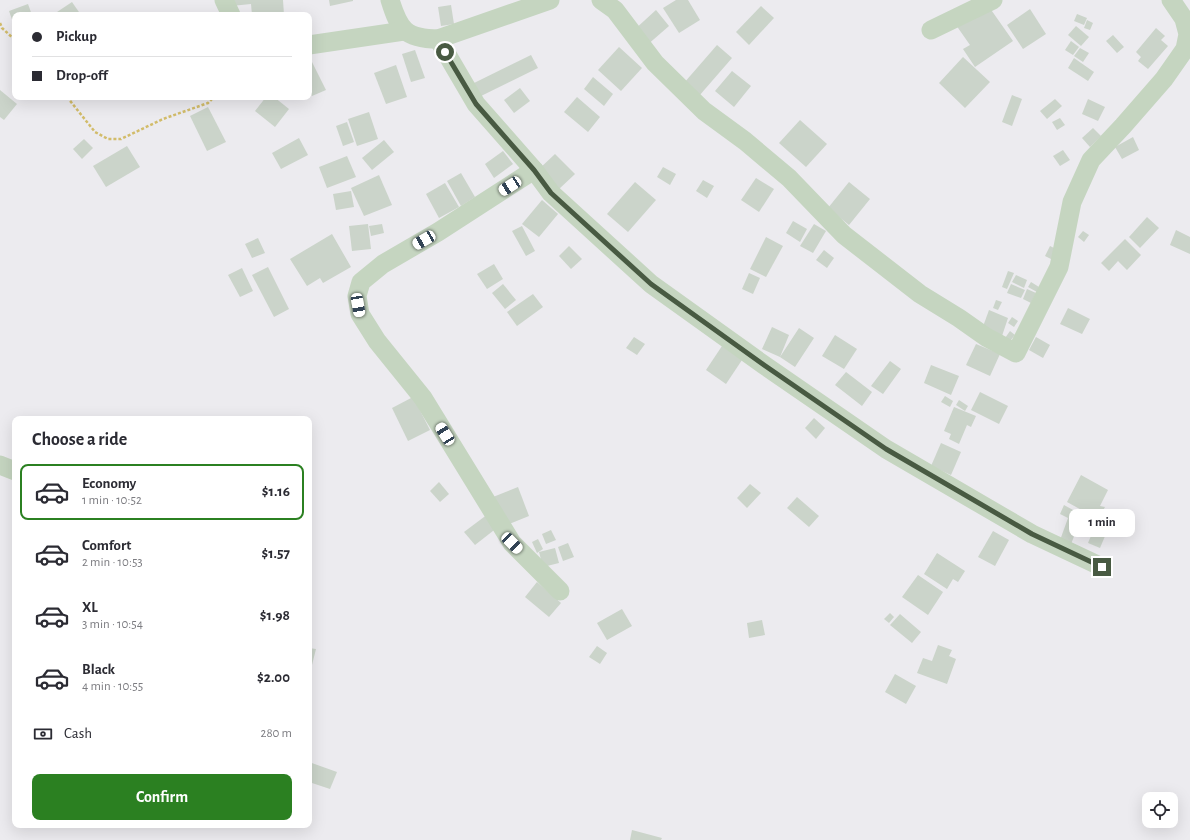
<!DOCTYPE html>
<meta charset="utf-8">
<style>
:root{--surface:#fff;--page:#f7f7f7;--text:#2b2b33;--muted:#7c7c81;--line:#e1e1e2;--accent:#2b8021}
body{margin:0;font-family:"Alegreya Sans",sans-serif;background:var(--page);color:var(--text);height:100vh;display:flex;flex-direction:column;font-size:15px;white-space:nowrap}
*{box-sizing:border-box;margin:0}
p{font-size:13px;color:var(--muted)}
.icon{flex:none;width:22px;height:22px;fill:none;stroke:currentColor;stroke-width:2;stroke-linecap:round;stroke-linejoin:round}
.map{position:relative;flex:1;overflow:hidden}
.panel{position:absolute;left:12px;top:416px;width:300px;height:412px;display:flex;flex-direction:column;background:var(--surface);border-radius:8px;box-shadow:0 4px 16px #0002}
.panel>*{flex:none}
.banner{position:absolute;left:12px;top:12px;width:300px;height:88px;border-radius:8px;box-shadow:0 4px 16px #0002;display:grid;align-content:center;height:88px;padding:0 20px;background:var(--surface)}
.controls{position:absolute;left:1142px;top:792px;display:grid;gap:8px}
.controls a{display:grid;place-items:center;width:36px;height:36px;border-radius:8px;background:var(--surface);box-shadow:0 4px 16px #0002;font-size:20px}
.end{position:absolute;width:18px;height:18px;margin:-9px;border:5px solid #485a42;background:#fff;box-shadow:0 0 0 2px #fff}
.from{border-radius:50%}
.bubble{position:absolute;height:28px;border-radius:8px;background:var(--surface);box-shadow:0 4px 16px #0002;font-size:13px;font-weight:700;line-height:28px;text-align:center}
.car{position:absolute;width:12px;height:24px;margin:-12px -6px;border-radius:5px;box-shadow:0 0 3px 1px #0007;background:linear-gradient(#fff 24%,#345 0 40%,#fff 0 76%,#345 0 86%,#fff 0)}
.banner b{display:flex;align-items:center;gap:14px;height:38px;font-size:15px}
.banner b+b{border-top:1px solid var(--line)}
.banner i{width:10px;height:10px;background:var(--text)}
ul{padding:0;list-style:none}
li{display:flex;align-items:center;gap:12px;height:56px;margin:0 8px 6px;padding:0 12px;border:2px solid transparent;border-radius:8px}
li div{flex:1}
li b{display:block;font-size:15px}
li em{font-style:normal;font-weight:700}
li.on{border-color:var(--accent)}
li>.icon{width:36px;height:36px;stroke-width:1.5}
h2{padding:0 20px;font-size:18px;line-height:48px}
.pay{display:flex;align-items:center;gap:10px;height:44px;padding:0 20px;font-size:15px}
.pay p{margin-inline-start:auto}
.cta{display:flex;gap:8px;margin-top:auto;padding:8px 20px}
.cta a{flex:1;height:46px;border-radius:8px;background:var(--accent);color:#fff;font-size:16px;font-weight:700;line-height:46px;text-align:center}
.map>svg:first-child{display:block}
.building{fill:#cbd4ca}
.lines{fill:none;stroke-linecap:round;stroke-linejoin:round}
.path{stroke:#d2bc6a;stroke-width:2.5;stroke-dasharray:3 2;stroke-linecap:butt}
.minor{stroke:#c5d5c0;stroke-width:19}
.route{stroke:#485a42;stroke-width:5}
</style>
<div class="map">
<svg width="1190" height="840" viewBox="0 0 1190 840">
<rect width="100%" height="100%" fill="#ecebef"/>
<g class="building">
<path d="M231 0H283L284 15H252L251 4 231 6Z"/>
<path d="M329 0H353V1L330 6Z"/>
<path d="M676 0H688L700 20 679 33 663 8Z"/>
<path d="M72 2 81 15H59L57 12Z"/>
<path d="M28 4 32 15H15V28L9 11Z"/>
<path d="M987 4 1013 41 975 67 963 49 970 45 956 25Z"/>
<path d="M451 5 454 24 441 26 438 7Z"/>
<path d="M761 6 774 18 749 45 736 32Z"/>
<path d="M1030 9 1046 34 1023 49 1007 25Z"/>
<path d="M656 10 669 26 646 46 633 31Z"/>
<path d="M1077 14 1087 18 1084 25 1074 21Z"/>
<path d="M1087 20 1093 23 1090 30 1084 28Z"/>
<path d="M1076 26 1089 37 1081 46 1068 35Z"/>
<path d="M1156 28 1165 36 1161 40 1168 46 1148 69 1138 61 1141 57 1136 52Z"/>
<path d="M1113 35 1124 47 1117 53 1106 41Z"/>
<path d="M1071 41 1079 47 1073 55 1065 50Z"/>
<path d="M717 45 732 58 699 96 684 83Z"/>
<path d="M619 47 642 68 621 91 598 70Z"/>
<path d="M1080 48 1089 53 1083 62 1074 56Z"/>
<path d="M415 50 425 78 411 82 402 54Z"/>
<path d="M531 55 538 68 479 97 472 84Z"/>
<path d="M963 57 990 82 965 108 939 83Z"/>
<path d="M1074 58 1094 72 1088 81 1068 68Z"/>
<path d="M312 62 326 90 312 96 309 91V63Z"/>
<path d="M396 65 407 97 386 104 374 73Z"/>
<path d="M732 71 751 86 734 107 715 91Z"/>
<path d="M593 77 613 94 604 106 584 89Z"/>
<path d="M520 88 530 101 514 113 504 100Z"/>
<path d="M0 90 17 104 4 120 0 117Z"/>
<path d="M1012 95 1022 99 1012 126 1002 122Z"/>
<path d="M266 97H274L289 109 275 127 255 111Z"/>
<path d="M577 97 600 117 588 132 564 112Z"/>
<path d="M1055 99 1062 106 1047 119 1040 111Z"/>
<path d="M1088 99 1105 107 1098 121 1082 114Z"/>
<path d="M208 107 226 142 207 151 190 116Z"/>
<path d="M369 112 378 139 357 146 348 119Z"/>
<path d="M1060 118 1065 125 1057 130 1052 122Z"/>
<path d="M800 120 827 144 806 167 779 143Z"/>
<path d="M347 122 354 142 343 146 336 126Z"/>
<path d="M1093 128 1101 136 1090 147 1082 138Z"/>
<path d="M1133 137 1139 150 1122 159 1115 147Z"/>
<path d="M299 138 308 155 281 169 272 153Z"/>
<path d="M84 139 93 148 82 159 73 149Z"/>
<path d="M384 140 394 152 372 170 362 158Z"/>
<path d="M127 146 140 167 106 187 93 166Z"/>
<path d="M1063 150 1070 160 1060 166 1053 156Z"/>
<path d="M503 151 513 164 494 178 485 164Z"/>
<path d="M555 154 575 174 558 190 538 170Z"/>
<path d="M347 156 356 177 327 188 319 167Z"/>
<path d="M663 167 676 174 670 185 657 177Z"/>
<path d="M461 173 475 197 461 206 447 181Z"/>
<path d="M379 175 392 205 364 216 351 188Z"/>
<path d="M756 178 774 189 759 212 741 200Z"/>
<path d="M703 180 714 186 707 198 696 191Z"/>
<path d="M635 182 656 200 628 232 607 214Z"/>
<path d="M849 182 870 199 849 225 828 208Z"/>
<path d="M445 183 459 207 439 218 426 194Z"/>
<path d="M351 191 354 207 336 210 333 194Z"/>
<path d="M542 200 558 214 539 237 522 224Z"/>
<path d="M1147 217 1159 228 1140 248 1129 237Z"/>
<path d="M793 221 807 229 800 242 786 233Z"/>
<path d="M368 224 371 249 352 251 349 226Z"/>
<path d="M382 224 384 233 371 236 369 226Z"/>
<path d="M814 224 826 231 813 253 800 246Z"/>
<path d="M522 226 535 251 526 256 512 231Z"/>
<path d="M1176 230 1190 237V254L1170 245Z"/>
<path d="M1083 231 1089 235 1084 242 1078 237Z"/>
<path d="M332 234 351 267 323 283 320 278 307 286 290 259Z"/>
<path d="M766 237 783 246 766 277 750 269Z"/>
<path d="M258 238 265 253 252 258 245 244Z"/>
<path d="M1125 239 1141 255 1127 270 1118 261 1109 271 1101 263Z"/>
<path d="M569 246 582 259 571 269 559 256Z"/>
<path d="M1050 246 1060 251 1055 261 1045 256Z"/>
<path d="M824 250 834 258 827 268 816 260Z"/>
<path d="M494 264 503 279 487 289 477 274Z"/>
<path d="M268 267 289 309 274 317 252 275Z"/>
<path d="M242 268 253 291 240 297 228 275Z"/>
<path d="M1008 271 1014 273 1007 289 1002 287Z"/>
<path d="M749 273 760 278 753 294 742 289Z"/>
<path d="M1016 275 1027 280 1024 288 1012 282Z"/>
<path d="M1031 282 1039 287 1037 292 1028 287Z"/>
<path d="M503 284 516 300 505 309 492 293Z"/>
<path d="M1011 284 1025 290 1021 298 1007 293Z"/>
<path d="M1027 289 1036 293 1031 303 1023 299Z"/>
<path d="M533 294 543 307 517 326 507 312Z"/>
<path d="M996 300 1002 302 998 310 993 308Z"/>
<path d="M1068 308 1090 319 1082 334 1060 324Z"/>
<path d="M989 310 1008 318 1001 339 981 332Z"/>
<path d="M1012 317 1018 321 1014 327 1008 323Z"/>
<path d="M772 327 789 335 780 357 799 328 814 338 795 367 780 357 762 349Z"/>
<path d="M1010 331 1015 335 1010 341 1005 338Z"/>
<path d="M835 335 857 349 844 369 822 356Z"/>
<path d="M634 337 645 344 637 355 626 348Z"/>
<path d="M1036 337 1050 345 1043 358 1029 350Z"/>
<path d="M976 344 1000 354 990 376 966 365Z"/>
<path d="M722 346 742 360 726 384 706 370Z"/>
<path d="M890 361 901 369 883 394 871 386Z"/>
<path d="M931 365 959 376 951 395 924 383Z"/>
<path d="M846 372 872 392 862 406 835 385Z"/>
<path d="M980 392 1008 406 999 424 971 410Z"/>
<path d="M945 396 953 401 950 407 941 402Z"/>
<path d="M413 397 430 430 408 441 392 408Z"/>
<path d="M959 400 968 406 965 411 956 405Z"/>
<path d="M954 407 976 416 971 427 967 425 959 444 949 439 951 434 944 431Z"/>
<path d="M814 418 825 428 816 439 805 428Z"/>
<path d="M941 443 961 452 951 475 931 466Z"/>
<path d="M1081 475 1108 490 1100 506 1105 507 1098 519 1067 502Z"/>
<path d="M439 482 449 494 440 502 430 491Z"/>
<path d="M750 484 761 493 747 508 737 498Z"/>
<path d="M518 487 529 516 504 526 493 497Z"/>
<path d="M797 497 819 516 809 527 787 508Z"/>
<path d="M1064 505 1082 515 1070 547 1059 543 1068 518 1060 514Z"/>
<path d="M488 514 498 527 475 545 464 532Z"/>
<path d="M1096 524 1108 529 1100 548 1088 543Z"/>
<path d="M551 530 556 540 546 544 542 534Z"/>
<path d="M993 531 1009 540 995 566 978 557Z"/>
<path d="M538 539 543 549 537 553 532 542Z"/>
<path d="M568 543 574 557 563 561 558 547Z"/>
<path d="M555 548 559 563 543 567 539 552Z"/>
<path d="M937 553 965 571 958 582 953 579 947 589 924 574Z"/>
<path d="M918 575 943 592 928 615 902 597Z"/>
<path d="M537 582 561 603 549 617 525 597Z"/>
<path d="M622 609 632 626 607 640 597 623Z"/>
<path d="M890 613 894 617 889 623 884 619Z"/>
<path d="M900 614 921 632 912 643 890 625Z"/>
<path d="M762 620 765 635 749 638 747 623Z"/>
<path d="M938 645 952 650 949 656 956 659 947 684 917 673 923 658 932 661Z"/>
<path d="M597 646 607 653 600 664 589 657Z"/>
<path d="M309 648 316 649 312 665H309Z"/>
<path d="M895 674 916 686 906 704 885 692Z"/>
<path d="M309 762 337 772 330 789 309 782Z"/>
<path d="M632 830 662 838 661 840H630Z"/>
</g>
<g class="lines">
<g class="path">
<path d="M0 23 2 28 15 40"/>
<path d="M67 97 95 132 108 139H121L163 119 208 103 214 97"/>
</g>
<g class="minor">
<path d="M224 0 231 15"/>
<path d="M390 0C399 29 405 39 438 39L550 0"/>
<path d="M601 0 615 10 655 63 704 111 745 141 789 178 844 235 920 294 959 318 986 337 1016 353 1059 267 1072 202 1091 160 1123 126 1164 79 1185 49 1188 34 1184 19 1171 0"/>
<path d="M931 30 993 0"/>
<path d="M438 39 476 104 534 170 551 193 651 284 764 365 886 449 1032 534 1102 567"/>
<path d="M309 45 404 31"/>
<path d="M534 170 438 232 383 264 361 282 357 296 360 314 377 341 423 398 512 543 560 591"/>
<path d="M0 465 15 471"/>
</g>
</g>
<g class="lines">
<path class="route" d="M445 52 476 104 534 170 551 193 651 284 764 365 886 449 1032 534 1102 567"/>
</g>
</svg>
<div class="controls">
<a><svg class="icon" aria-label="locate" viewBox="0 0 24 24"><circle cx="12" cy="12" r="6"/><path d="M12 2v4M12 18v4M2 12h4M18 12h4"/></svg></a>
</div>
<i class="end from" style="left:445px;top:52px"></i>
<i class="end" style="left:1102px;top:567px"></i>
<div class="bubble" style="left:1069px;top:509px;width:66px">1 min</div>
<i class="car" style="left:510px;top:186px;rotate:237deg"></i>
<i class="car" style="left:424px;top:240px;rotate:240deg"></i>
<i class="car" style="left:358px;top:305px;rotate:170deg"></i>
<i class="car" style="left:445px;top:434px;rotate:328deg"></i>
<i class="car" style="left:512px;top:543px;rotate:135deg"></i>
<div class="banner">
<b><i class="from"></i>Pickup</b>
<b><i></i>Drop-off</b>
</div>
<section class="panel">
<h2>Choose a ride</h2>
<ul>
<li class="on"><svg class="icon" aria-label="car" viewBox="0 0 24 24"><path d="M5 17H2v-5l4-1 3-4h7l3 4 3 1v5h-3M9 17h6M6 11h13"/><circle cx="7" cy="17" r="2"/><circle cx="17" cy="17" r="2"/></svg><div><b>Economy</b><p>1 min · 10:52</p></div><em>$1.16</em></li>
<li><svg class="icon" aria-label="car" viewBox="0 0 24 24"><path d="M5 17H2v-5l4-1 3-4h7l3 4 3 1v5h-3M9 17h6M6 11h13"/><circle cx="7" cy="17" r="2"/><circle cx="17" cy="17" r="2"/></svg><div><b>Comfort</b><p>2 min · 10:53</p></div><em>$1.57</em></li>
<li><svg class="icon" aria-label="car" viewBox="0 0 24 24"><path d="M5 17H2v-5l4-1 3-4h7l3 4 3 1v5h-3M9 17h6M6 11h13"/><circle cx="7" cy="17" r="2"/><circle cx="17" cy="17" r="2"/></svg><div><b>XL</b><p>3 min · 10:54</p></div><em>$1.98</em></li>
<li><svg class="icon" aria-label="car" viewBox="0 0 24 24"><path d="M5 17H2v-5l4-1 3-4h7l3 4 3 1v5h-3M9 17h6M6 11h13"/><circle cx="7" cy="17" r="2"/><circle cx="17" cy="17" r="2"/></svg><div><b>Black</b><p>4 min · 10:55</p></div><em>$2.00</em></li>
</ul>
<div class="pay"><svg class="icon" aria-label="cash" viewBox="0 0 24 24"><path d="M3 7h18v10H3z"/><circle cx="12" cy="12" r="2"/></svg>Cash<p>280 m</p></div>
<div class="cta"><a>Confirm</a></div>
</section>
</div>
